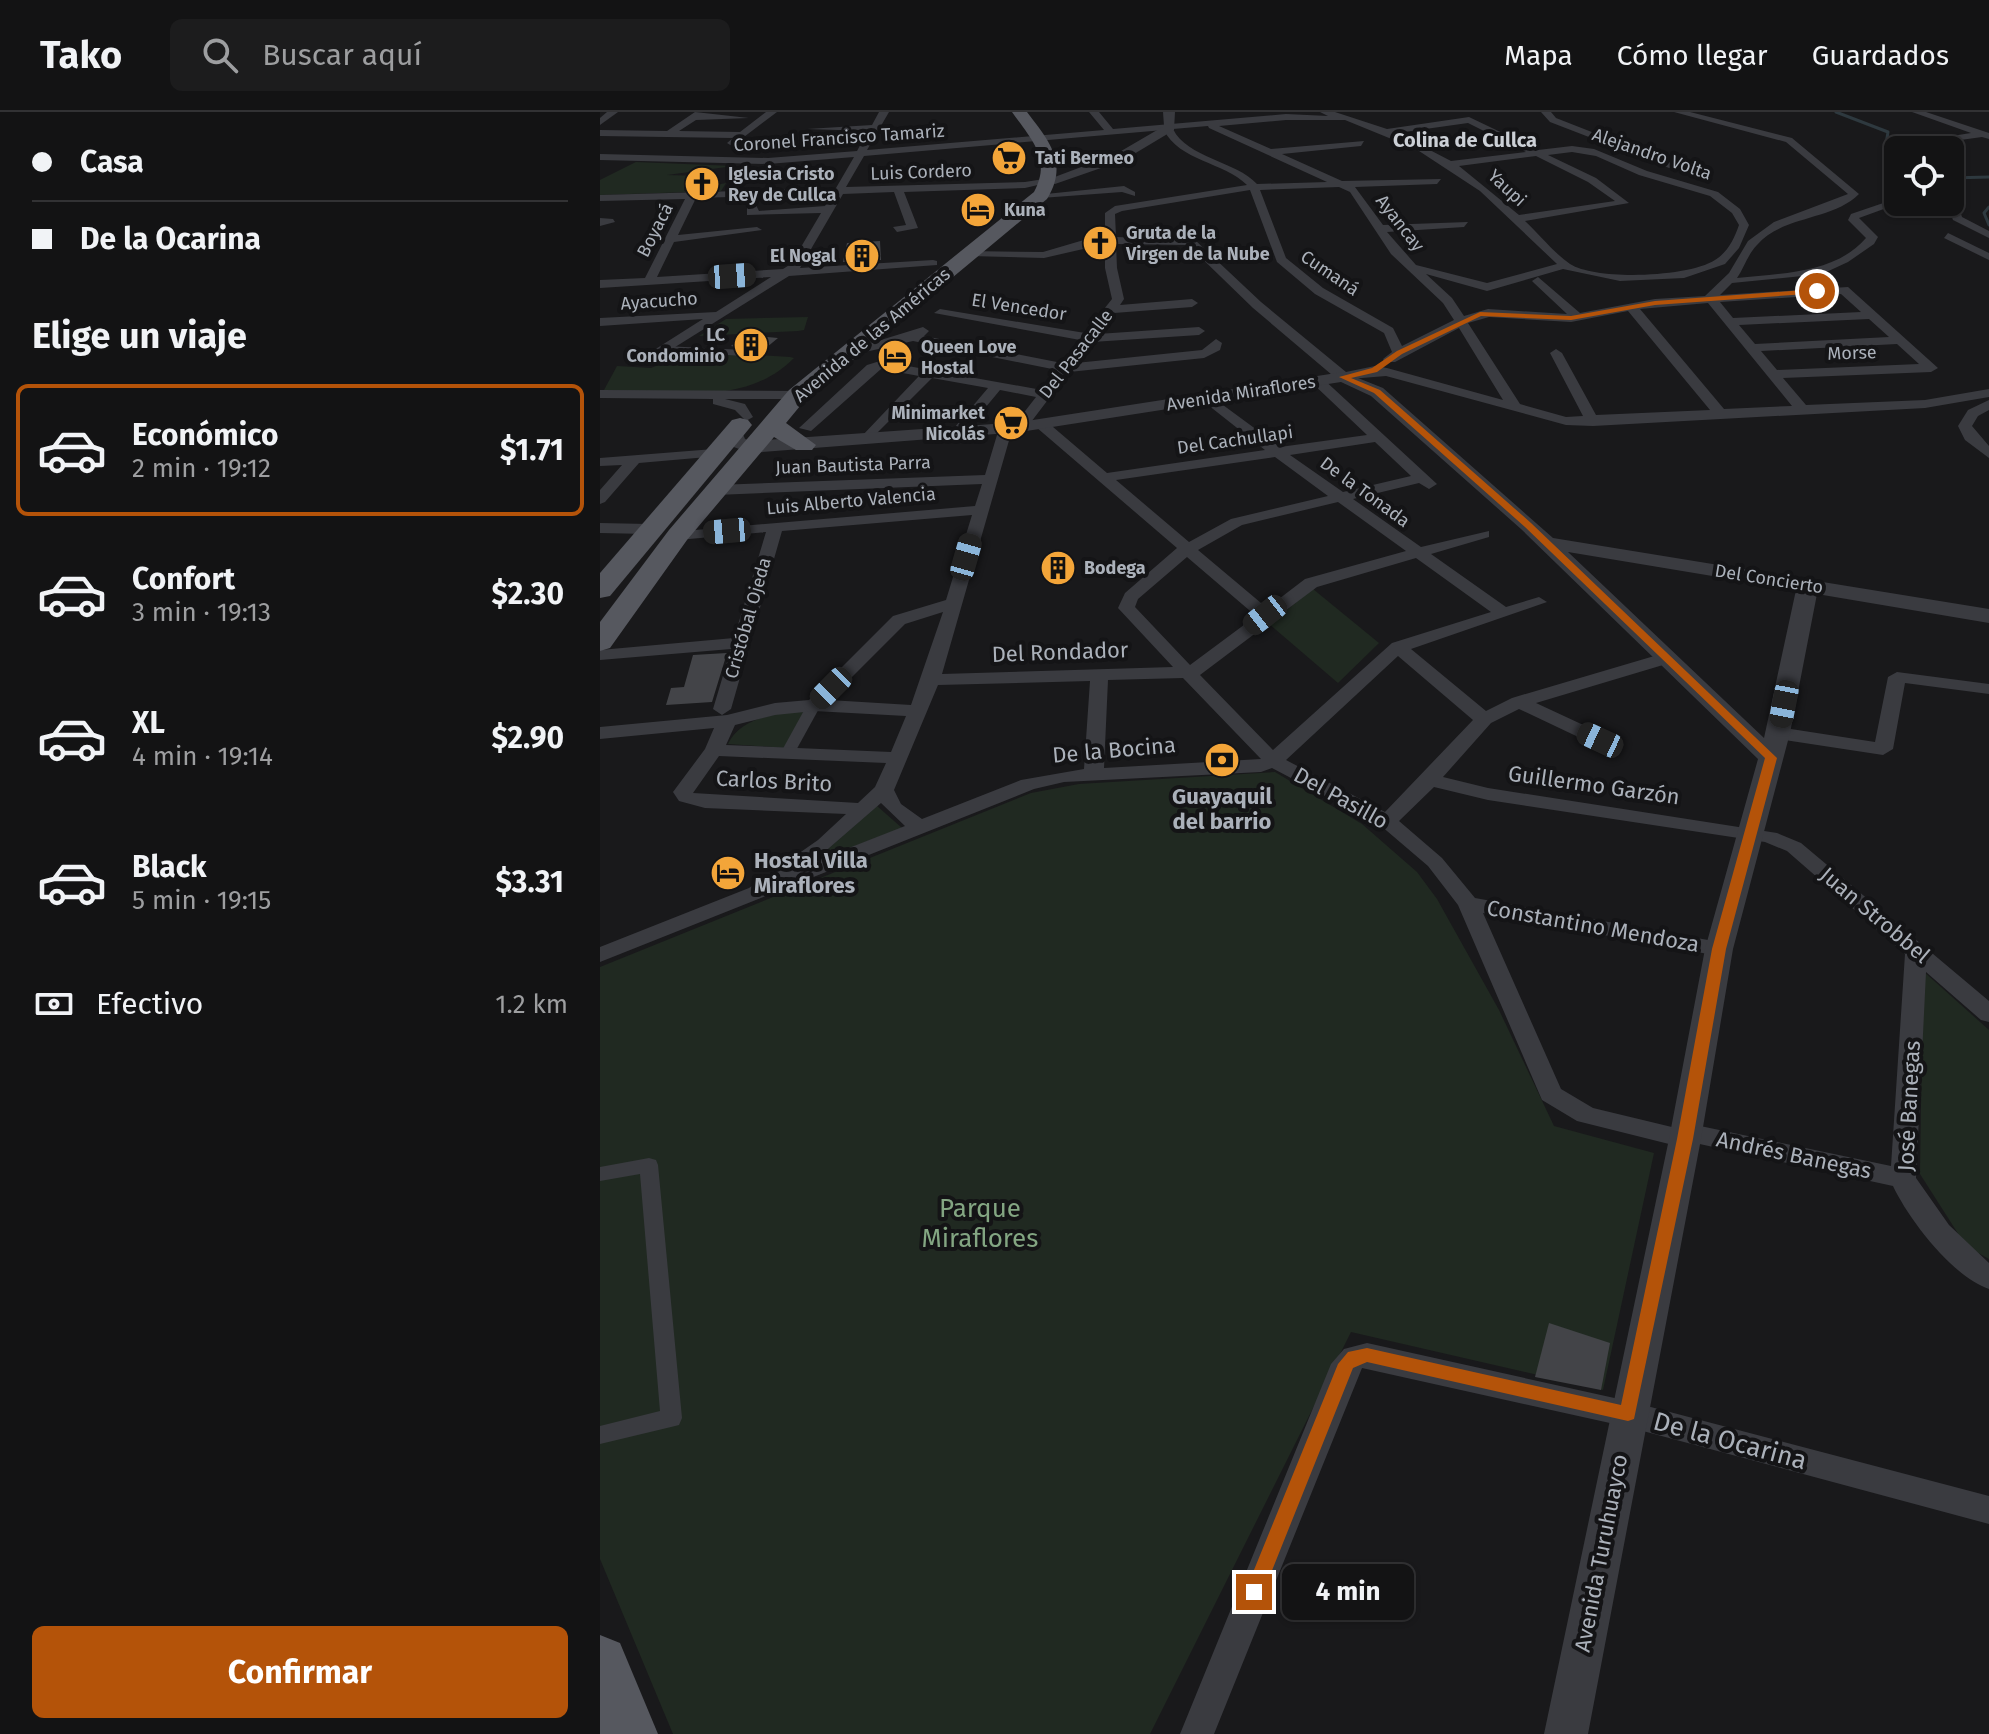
<!DOCTYPE html>
<html lang="es">
<meta charset="utf-8">
<style>
:root{--surface:#131314;--page:#1c1c1d;--text:#f1f3f6;--muted:#9d9ea0;--line:#323234;--accent:#b45309}
body{margin:0;font-family:"Fira Sans",sans-serif;background:var(--page);color:var(--text);height:100vh;display:flex;flex-direction:column;font-size:30px;white-space:nowrap}
*{box-sizing:border-box;margin:0}
p{font-size:26px;color:var(--muted)}
.icon{flex:none;width:44px;height:44px;fill:none;stroke:currentColor;stroke-width:2;stroke-linecap:round;stroke-linejoin:round}
.map{position:relative;flex:1;overflow:hidden}
.side{display:flex;flex-direction:column;background:var(--surface);width:600px}
.side>*{flex:none}
.guide{display:grid;align-content:center;height:176px;padding:0 32px;background:var(--surface)}
.fabs{position:absolute;left:1284px;top:24px;display:grid;gap:16px}
.fabs a{display:grid;place-items:center;width:80px;height:80px;border-radius:12px;background:var(--surface);box-shadow:0 2px 6px #0004,0 0 0 2px var(--line);font-size:40px}
.end{position:absolute;width:36px;height:36px;margin:-18px;border:10px solid #b45309;background:#fff;box-shadow:0 0 0 4px #fff}
.from{border-radius:50%}
.bubble{position:absolute;height:56px;border-radius:12px;background:var(--surface);box-shadow:0 2px 6px #0004,0 0 0 2px var(--line);font-size:26px;font-weight:700;line-height:56px;text-align:center}
.car{position:absolute;width:24px;height:48px;margin:-24px -12px;border-radius:10px;box-shadow:0 0 6px 2px #0007;background:linear-gradient(#222 24%,#8ab4d8 0 40%,#222 0 76%,#8ab4d8 0 86%,#222 0)}
.guide b{display:flex;align-items:center;gap:28px;height:76px;font-size:30px}
.guide b+b{border-top:2px solid var(--line)}
.guide i{width:20px;height:20px;background:var(--text)}
ul{padding:0;list-style:none}
li{display:flex;align-items:center;gap:24px;height:132px;margin:0 16px 12px;padding:0 16px;border:4px solid transparent;border-radius:12px}
li div{flex:1}
li b{display:block;font-size:30px}
li em{font-style:normal;font-weight:700}
li.active{border-color:var(--accent)}
li>.icon{width:72px;height:72px;stroke-width:1.5}
h2{padding:0 32px;font-size:36px;line-height:96px}
.pay{display:flex;align-items:center;gap:20px;height:88px;padding:0 32px;font-size:30px}
.pay p{margin-inline-start:auto}
.cta{display:flex;gap:16px;margin-top:auto;padding:16px 32px}
.cta a{flex:1;height:92px;border-radius:12px;background:var(--accent);color:#fff;font-size:32px;font-weight:700;line-height:92px;text-align:center}
header{display:flex;align-items:center;gap:48px;box-sizing:border-box;height:112px;padding:0 40px;background:var(--surface);border-bottom:2px solid var(--line)}
header strong{font-size:38px}
nav{display:flex;gap:44px;margin-inline-start:auto;font-size:28px}
.search{width:560px;height:72px;background:var(--page);display:flex;align-items:center;gap:20px;box-sizing:border-box;padding:0 28px;border-radius:12px;color:var(--muted);font-size:30px}
main{display:flex;flex:1;min-height:0}
.map>svg:first-child{display:block}
.green{fill:#202921}
.lines{fill:none;stroke-linecap:round;stroke-linejoin:round}
.stream{stroke:#2e393f;stroke-width:3}
.building{fill:#434448}
.pedestrian{fill:#3a3b40;fill-rule:evenodd}
.minor{fill:#3a3b40;fill-rule:evenodd}
.tertiary{fill:#3a3b40;fill-rule:evenodd}
.primary{fill:#56585f;fill-rule:evenodd}
.route{fill:#b45309}
.labels{text-anchor:middle;dominant-baseline:central;stroke-width:8;stroke-linejoin:round;paint-order:stroke}
.far-street-label{font-size:18px;fill:#abb1ba;stroke:#141416}
.far-poi-label{font-size:18px;font-weight:bold;fill:#abb1ba;stroke:#141416;text-anchor:start}
.far-neighbourhood-label{font-size:20px;font-weight:bold;fill:#ccd0d6;stroke:#141416}
.street-label{font-size:22px;fill:#abb1ba;stroke:#141416}
.poi-label{font-size:22px;font-weight:bold;fill:#abb1ba;stroke:#141416}
.near-park-label{font-size:26px;fill:#83a582;stroke:#141416}
.near-street-label{font-size:26px;fill:#abb1ba;stroke:#141416}
</style>
<header>
<strong>Tako</strong>
<div class="search"><svg class="icon" aria-label="search" viewBox="0 0 24 24"><circle cx="10" cy="10" r="6"/><path d="M15 15l6 6"/></svg>Buscar aquí</div>
<nav><a>Mapa</a><a>Cómo llegar</a><a>Guardados</a></nav>
</header>
<main>
<section class="side">
<div class="guide">
<b><i class="from"></i>Casa</b>
<b><i></i>De la Ocarina</b>
</div>
<h2>Elige un viaje</h2>
<ul>
<li class="active"><svg class="icon" aria-label="car" viewBox="0 0 24 24"><path d="M5 17H2v-5l4-1 3-4h7l3 4 3 1v5h-3M9 17h6M6 11h13"/><circle cx="7" cy="17" r="2"/><circle cx="17" cy="17" r="2"/></svg><div><b>Económico</b><p>2 min · 19:12</p></div><em>$1.71</em></li>
<li><svg class="icon" aria-label="car" viewBox="0 0 24 24"><path d="M5 17H2v-5l4-1 3-4h7l3 4 3 1v5h-3M9 17h6M6 11h13"/><circle cx="7" cy="17" r="2"/><circle cx="17" cy="17" r="2"/></svg><div><b>Confort</b><p>3 min · 19:13</p></div><em>$2.30</em></li>
<li><svg class="icon" aria-label="car" viewBox="0 0 24 24"><path d="M5 17H2v-5l4-1 3-4h7l3 4 3 1v5h-3M9 17h6M6 11h13"/><circle cx="7" cy="17" r="2"/><circle cx="17" cy="17" r="2"/></svg><div><b>XL</b><p>4 min · 19:14</p></div><em>$2.90</em></li>
<li><svg class="icon" aria-label="car" viewBox="0 0 24 24"><path d="M5 17H2v-5l4-1 3-4h7l3 4 3 1v5h-3M9 17h6M6 11h13"/><circle cx="7" cy="17" r="2"/><circle cx="17" cy="17" r="2"/></svg><div><b>Black</b><p>5 min · 19:15</p></div><em>$3.31</em></li>
</ul>
<div class="pay"><svg class="icon" aria-label="cash" viewBox="0 0 24 24"><path d="M3 7h18v10H3z"/><circle cx="12" cy="12" r="2"/></svg>Efectivo<p>1.2 km</p></div>
<div class="cta"><a>Confirmar</a></div>
</section>
<div class="map">
<svg width="1389" height="1622" viewBox="0 0 1389 1622">
<rect width="100%" height="100%" fill="#19191b"/>
<g class="green">
<path d="M36 50 134 54 67 63 100 64 85 71 84 79 126 71 121 79 0 83V68Z"/>
<path d="M208 205 204 218 198 219 99 224 126 207Z"/>
<path d="M75 238 190 245 194 246C145 296 69 279 4 278L17 254 51 256 71 248Z"/>
<path d="M713 477 779 531 738 571 669 512Z"/>
<path d="M212 598 186 636 128 632C142 603 183 601 212 598Z"/>
<path d="M675 660 762 712 817 760 837 787 899 898 954 1014 1054 1041 1003 1278 751 1220 550 1622H73L0 1447V855L431 681 479 672Z"/>
<path d="M277 694 302 716 213 750Z"/>
<path d="M1323 859 1389 918V1147L1366 1134 1320 1062Z"/>
</g>
<g class="lines">
<g class="stream">
<path d="M1236 0 1288 20 1286 32 1305 38"/>
<path d="M1350 66 1389 65"/>
<path d="M1389 95 1384 101 1389 113"/>
</g>
</g>
<g class="building">
<path d="M280 129 281 148 243 150 247 131Z"/>
<path d="M145 223 178 226 161 240 131 234Z"/>
<path d="M127 541 112 590 66 593 71 576 84 575 93 543Z"/>
<path d="M949 1211 1010 1231 1001 1278 935 1265Z"/>
</g>
<g class="lines">
<g class="pedestrian">
<path d="M65 234 144 238 149 241 144 244 62 239 60 237Z"/>
<path d="M214 589 221 593 194 642 187 646 182 645 180 642 207 593Z"/>
<path d="M49 1046 56 1048 58 1053 82 1306 79 1313 71 1315 0 1332V1314L60 1299 40 1062 0 1069V1055Z"/>
</g>
<g class="minor">
<path d="M7 0H18L0 13V6Z"/>
<path d="M95 0 149 6 96 8 79 19 140 20 166 0H177L132 34 127 31 133 26 0 24V18L67 19Z"/>
<path d="M279 0H289L267 38 504 18 489 0H499L513 17 686 2 728 4 720 0H735L787 17 869 5 938 38 972 34 994 37 1047 59 1118 80 1140 97 1149 113 1139 136 1125 152 1084 166 1020 169 963 157 887 179 826 162 852 186 864 204 888 197 967 202 934 171 932 169 938 165 980 201 1055 187 1105 184 1129 161 1148 129 1174 110 1248 82 1186 30 1074 0H1090L1192 26 1259 82C1232 109 1183 103 1157 133 1148 142 1144 156 1137 166 1181 161 1235 162 1266 126L1248 108 1251 102 1298 86V90H1303L1259 106 1278 125 1274 132 1248 150 1222 162 1132 171 1120 183 1248 175 1338 256 1331 260 1183 266 1206 293 1325 288 1389 277V285L1325 296 993 314 966 313 786 264 738 268 653 196 588 133 516 132 517 156 524 187 520 193 592 187 598 191 592 195 514 201 498 222 599 215 605 219 599 223 492 230 476 251 602 238 616 227 622 231 620 238 604 246 469 260 425 318 410 325 342 562 573 555 518 496 525 481 577 436 436 315V309H446L507 361 665 338 603 289V283L608 282 680 335 767 323 709 268 721 265 837 372 829 377 819 371 753 387 821 435 889 419V425L831 442 906 495 939 485 947 490 811 537 886 599 912 586 1061 542H1073L1076 546 1073 550 936 591 1007 624 1010 628 1007 632H993L919 597 891 611 843 665 888 676 1177 721 1201 731 1389 889V910L1381 908 1326 860 1316 1066 1349 1113 1389 1151V1177C1353 1165 1309 1108 1293 1074L1095 1031 1085 1036 977 1009 942 988 858 793 828 754 780 713 672 656 661 660 464 670 434 677 0 850V835L149 776 218 728 246 702 105 696 79 689 73 680 105 637 114 616 0 627V615L127 603 175 591 209 588 293 504 346 488 372 403 182 419 131 597 122 603 113 597 131 537 0 548V538L134 526 166 420 78 428 70 423 72 420 375 394 382 372 116 383 108 378 116 373 385 363 397 323 415 312 436 285 400 278 361 325 356 326 349 322 388 276 332 266 266 332 259 328 261 325 319 264 281 257 211 319 199 316 267 253 280 249 442 278 457 258 313 229 248 244 242 240 323 215 329 219 324 224 462 251 480 228 334 201 340 197 485 221 512 187 505 156V132L444 146 370 144 366 139 443 140 494 125H505V101L515 94 647 73C624 50 579 49 564 18L264 44 246 75 425 70 450 66 455 69 425 76 304 80 318 116 297 120 293 115 306 113 294 80 243 82 200 156 333 148 337 149V153L189 164 48 252 41 248 43 245 103 207 0 214V206L116 200 171 165 0 176V168L45 166 85 87 0 89V83L236 76 254 45 168 52 0 48V42L168 46 257 39 268 19 207 17 272 13ZM686 8H745L816 37 880 79 957 152 887 171 816 153 787 120 864 115 868 110 783 113 755 75 837 72 841 67 742 69 682 42 761 34 764 29 671 37 619 14ZM868 11 926 40 851 49 797 21ZM608 14 609 16 727 70 657 72C636 49 587 46 573 17ZM972 40 996 44 1039 63 1110 84 1132 101 1139 113C1134 127 1128 140 1115 148 1089 165 997 169 970 152 954 141 939 122 925 109L1029 91 996 66 948 43ZM936 44 988 70 1015 89 919 103 859 54ZM739 75 750 80 791 142 843 191 854 208 802 234 793 216 723 176 686 146 660 78ZM650 78 677 150 715 182 784 221 792 240 783 247 785 250H795L859 216 903 288 787 256 775 254 746 260 661 190 595 128 516 125 515 102 522 99ZM232 82 225 94 159 99 156 93 147 95V103L221 101 191 152 183 157 57 165 74 130 162 118 157 115 78 123 96 86ZM1241 182 1261 200 1133 206 1120 190ZM1108 191 1192 294 1124 297 1040 197ZM1028 199 1110 298 996 303 962 241 956 237 950 241 983 304 966 305 920 292 868 211 889 205 971 210ZM1269 207 1289 225 1155 232 1139 213ZM1297 232 1319 252 1177 258 1161 239ZM775 330 811 364 743 380 690 343ZM675 345 728 384 631 407 589 430 516 368ZM738 390 806 439 705 467 667 496 598 438 642 413ZM587 445 656 504 590 553 535 495 538 487ZM816 446 891 500 792 531 673 638 600 563 717 475ZM343 500 311 593 229 588 305 512ZM798 544 873 608 785 700 686 648ZM583 566 661 647 504 656 508 568ZM490 569 484 657 421 668 322 707 301 692 294 678 338 573ZM214 599 306 604 291 640 126 633 135 613 175 603ZM119 644 286 651 275 675 258 691 93 681ZM834 675 888 688 1165 730 1187 739 1305 842 1291 1054 1086 1011 1076 1016 993 996 961 977 883 801 1119 844 1130 837 1119 830 875 786 842 746 799 709ZM281 691 305 714 213 750Z"/>
<path d="M941 0H951L956 6 1099 62 1090 64 950 10Z"/>
<path d="M1312 0H1326L1389 21V27L1382 25 1317 34 1320 29 1371 21Z"/>
<path d="M1285 64 1298 69V77L1285 68Z"/>
<path d="M524 74 535 80V84L522 80 441 86 436 83Z"/>
<path d="M1350 80 1355 83 1362 105 1389 119V126L1353 108 1346 90H1350Z"/>
<path d="M1348 121 1389 141V148L1344 126Z"/>
<path d="M0 278 197 279 204 283 197 287H125L145 292 153 305 146 309 135 298 113 292V287L0 286Z"/>
<path d="M1389 288V298L1378 304 1372 314 1389 334V346L1365 328 1358 314 1368 298Z"/>
<path d="M114 337 119 338V344L39 351 5 390 0 392V378L22 353 0 354V346Z"/>
<path d="M0 411 48 412 56 417 48 422 0 421Z"/>
<path d="M1297 560 1389 572V582L1305 571 1293 637 1283 643 1178 627 1169 621 1178 615 1275 630 1288 565Z"/>
<path d="M767 1231 1028 1289 1389 1384V1412L1028 1315 762 1256 614 1622H580L731 1252 744 1237Z"/>
</g>
<g class="tertiary">
<path d="M563 0H575L574 18 524 48 455 72 444 69 516 42 564 14Z"/>
<path d="M0 106 13 107 15 110 0 114Z"/>
<path d="M743 260 783 276 953 426 1389 497V511L1217 482 1190 621 1133 837 1101 1027 988 1622H944L1069 1027 1105 837 1158 647 921 417 771 284 741 270 420 320 150 341 131 334 125 319 134 314 140 315 145 327 152 329 420 310ZM968 440 1196 478 1164 626Z"/>
</g>
<g class="primary">
<path d="M412 0H427C449 29 469 51 447 87L205 288 186 311 216 333 212 338H196L174 325 87 428 10 536 0 539V510L69 418 189 278 434 80C452 47 431 27 412 0Z"/>
<path d="M140 306 148 308 152 313 148 318 10 484 0 486V461L132 308Z"/>
<path d="M0 1523 20 1531 58 1622H0Z"/>
</g>
</g>
<path class="route" d="M1217 177 1220 181 1055 193 971 208 881 204 802 242 777 260 751 266 780 278 931 411 1177 646 1126 837 1093 1027 1034 1307 1028 1309 767 1250 753 1256 661 1486H647L645 1480 738 1252 748 1240 767 1236 1021 1293 1077 1027 1112 837 1165 646 925 415 774 281 739 265 772 256 797 239 880 200 971 204 1055 189Z"/>
<defs>
<symbol id="supermarket-disc" viewBox="-11 -11 22 22"><circle r="9.5" fill="#f3a539" stroke="#141416"/><path d="M-6-5.5h2.5l.6 2H6L4.5 2H-2.5L-4.4-4H-6ZM-1.5 3.2a1.3 1.3 0 1 0 .1 0ZM3 3.2a1.3 1.3 0 1 0 .1 0Z" fill="#111"/></symbol>
<symbol id="church-disc" viewBox="-11 -11 22 22"><circle r="9.5" fill="#f3a539" stroke="#141416"/><path d="M-1.2-6h2.4v3.5h3.3v2.4h-3.3V6h-2.4V-.1h-3.3v-2.4h3.3Z" fill="#111"/></symbol>
<symbol id="hotel-disc" viewBox="-11 -11 22 22"><circle r="9.5" fill="#f3a539" stroke="#141416"/><path d="M-6-4.5h1.5V1H6V5H4.5V3h-9V5H-6ZM-4 0a1.8 1.8 0 1 1 3.6 0ZM.5 0V-2.5h3Q6-2.5 6 0Z" fill="#111"/></symbol>
<symbol id="building-disc" viewBox="-11 -11 22 22"><circle r="9.5" fill="#f3a539" stroke="#141416"/><path d="M-4-6H4V6H1V3H-1V6H-4ZM-2.5-4.3h1.7v1.8h-1.7ZM.8-4.3h1.7v1.8H.8ZM-2.5-1h1.7V.8h-1.7ZM.8-1h1.7V.8H.8Z" fill="#111"/></symbol>
<symbol id="bank-disc" viewBox="-11 -11 22 22"><circle r="9.5" fill="#f3a539" stroke="#141416"/><path d="M-6-4H6V4H-6ZM0-2.3a2.3 2.3 0 1 0 0 4.6a2.3 2.3 0 1 0 0-4.6Z" fill="#111"/></symbol>
</defs>
<g fill-rule="evenodd">
<use href="#supermarket-disc" x="389" y="26" width="40" height="40"/>
<use href="#church-disc" x="82" y="52" width="40" height="40"/>
<use href="#hotel-disc" x="358" y="78" width="40" height="40"/>
<use href="#church-disc" x="480" y="111" width="40" height="40"/>
<use href="#building-disc" x="242" y="124" width="40" height="40"/>
<use href="#building-disc" x="131" y="213" width="40" height="40"/>
<use href="#hotel-disc" x="275" y="225" width="40" height="40"/>
<use href="#supermarket-disc" x="391" y="291" width="40" height="40"/>
<use href="#building-disc" x="438" y="436" width="40" height="40"/>
<use href="#bank-disc" x="602" y="628" width="40" height="40"/>
<use href="#hotel-disc" x="108" y="741" width="40" height="40"/>
</g>
<g class="labels">
<g class="far-street-label">
<text transform="translate(239 26) rotate(-4)">Coronel Francisco Tamariz</text>
<text transform="translate(1052 42) rotate(19)">Alejandro Volta</text>
<text transform="translate(321 60) rotate(-2)">Luis Cordero</text>
<text transform="translate(907 76) rotate(43)">Yaupi</text>
<text transform="translate(800 111) rotate(52)">Ayancay</text>
<text transform="translate(55 118) rotate(-63)">Boyacá</text>
<text transform="translate(730 161) rotate(34)">Cumaná</text>
<text transform="translate(59 189) rotate(-4)">Ayacucho</text>
<text transform="translate(419 195) rotate(9)">El Vencedor</text>
<text transform="translate(272 223) rotate(-40)">Avenida de las Américas</text>
<text transform="translate(1252 241) rotate(-2)">Morse</text>
<text transform="translate(476 242) rotate(-52)">Del Pasacalle</text>
<text transform="translate(641 281) rotate(-9)">Avenida Miraflores</text>
<text transform="translate(635 328) rotate(-8)">Del Cachullapi</text>
<text transform="translate(253 353) rotate(-2)">Juan Bautista Parra</text>
<text transform="translate(765 380) rotate(36)">De la Tonada</text>
<text transform="translate(251 389) rotate(-5)">Luis Alberto Valencia</text>
<text transform="translate(1169 467) rotate(9)">Del Concierto</text>
<text transform="translate(148 506) rotate(-74)">Cristóbal Ojeda</text>
</g>
<g class="far-poi-label">
<text x="435" y="46">Tati Bermeo</text>
<text x="128" y="62">Iglesia Cristo<tspan x="128" dy="21">Rey de Cullca</tspan></text>
<text x="404" y="98">Kuna</text>
<text x="526" y="121">Gruta de la<tspan x="526" dy="21">Virgen de la Nube</tspan></text>
<text x="236" y="144" text-anchor="end">El Nogal</text>
<text x="125" y="223" text-anchor="end">LC<tspan x="125" dy="21">Condominio</tspan></text>
<text x="321" y="235">Queen Love<tspan x="321" dy="21">Hostal</tspan></text>
<text x="385" y="301" text-anchor="end">Minimarket<tspan x="385" dy="21">Nicolás</tspan></text>
<text x="484" y="456">Bodega</text>
</g>
<g class="far-neighbourhood-label">
<text x="865" y="28">Colina de Cullca</text>
</g>
<g class="street-label">
<text transform="translate(460 540) rotate(-2)">Del Rondador</text>
<text transform="translate(514 638) rotate(-5)">De la Bocina</text>
<text transform="translate(174 669) rotate(3)">Carlos Brito</text>
<text transform="translate(994 673) rotate(8)">Guillermo Garzón</text>
<text transform="translate(741 686) rotate(29)">Del Pasillo</text>
<text transform="translate(1275 803) rotate(40)">Juan Strobbel</text>
<text transform="translate(993 814) rotate(10)">Constantino Mendoza</text>
<text transform="translate(1309 994) rotate(-87)">José Banegas</text>
<text transform="translate(1194 1043) rotate(12)">Andrés Banegas</text>
<text transform="translate(1001 1441) rotate(-79)">Avenida Turuhuayco</text>
</g>
<g class="poi-label">
<text x="622" y="684">Guayaquil<tspan x="622" dy="25">del barrio</tspan></text>
<text x="154" y="748" text-anchor="start">Hostal Villa<tspan x="154" dy="25">Miraflores</tspan></text>
</g>
<g class="near-park-label">
<text x="380" y="1096">Parque<tspan x="380" dy="30">Miraflores</tspan></text>
</g>
<g class="near-street-label">
<text transform="translate(1130 1329) rotate(15)">De la Ocarina</text>
</g>
</g>
</svg>
<div class="fabs">
<a><svg class="icon" aria-label="locate" viewBox="0 0 24 24"><circle cx="12" cy="12" r="6"/><path d="M12 2v4M12 18v4M2 12h4M18 12h4"/></svg></a>
</div>
<i class="end from" style="left:1217px;top:179px"></i>
<i class="end" style="left:654px;top:1480px"></i>
<div class="bubble" style="left:682px;top:1452px;width:132px">4 min</div>
<i class="car" style="left:132px;top:164px;rotate:86deg"></i>
<i class="car" style="left:127px;top:419px;rotate:265deg"></i>
<i class="car" style="left:366px;top:445px;rotate:16deg"></i>
<i class="car" style="left:665px;top:503px;rotate:232deg"></i>
<i class="car" style="left:231px;top:576px;rotate:225deg"></i>
<i class="car" style="left:1184px;top:592px;rotate:191deg"></i>
<i class="car" style="left:1000px;top:628px;rotate:295deg"></i>
</div>
</main>
